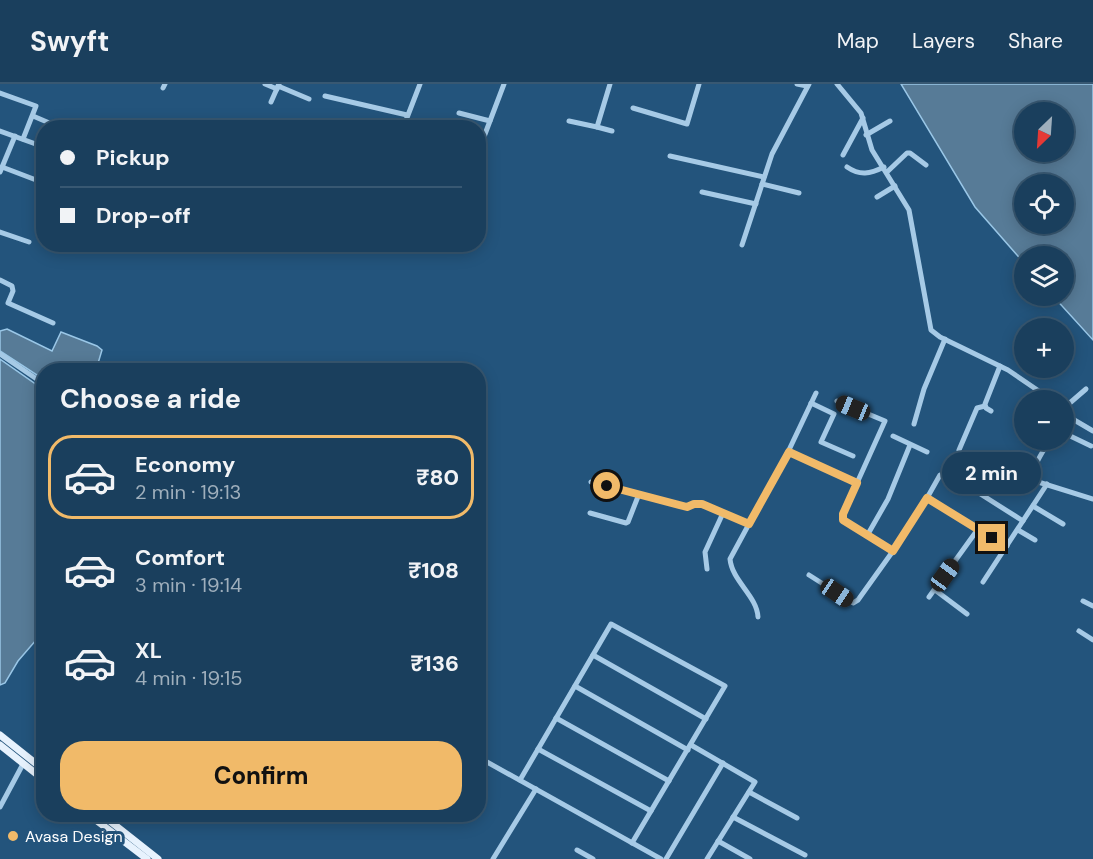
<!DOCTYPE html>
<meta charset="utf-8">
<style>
:root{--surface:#1a3f5d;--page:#234663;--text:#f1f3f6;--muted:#9fafbc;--line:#385872;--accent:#f1ba69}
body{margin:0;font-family:"DM Sans",sans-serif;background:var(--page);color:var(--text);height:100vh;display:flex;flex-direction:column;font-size:22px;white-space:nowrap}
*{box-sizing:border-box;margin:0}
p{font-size:20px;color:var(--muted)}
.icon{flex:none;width:33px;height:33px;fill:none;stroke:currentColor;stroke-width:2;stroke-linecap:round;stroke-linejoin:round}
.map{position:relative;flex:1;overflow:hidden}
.panel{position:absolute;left:36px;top:279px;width:450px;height:459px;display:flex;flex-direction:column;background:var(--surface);border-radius:24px;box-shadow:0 3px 15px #0003,0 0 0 2px var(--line)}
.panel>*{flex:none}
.top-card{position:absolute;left:36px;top:36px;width:450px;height:132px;border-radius:24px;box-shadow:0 3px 15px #0003,0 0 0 2px var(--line);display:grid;align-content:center;height:132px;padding:0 24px;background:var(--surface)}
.needle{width:39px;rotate:205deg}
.buttons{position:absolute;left:1014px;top:18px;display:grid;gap:12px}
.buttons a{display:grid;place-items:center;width:60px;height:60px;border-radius:50%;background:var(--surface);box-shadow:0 3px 15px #0003,0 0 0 2px var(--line);font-size:30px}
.end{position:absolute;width:27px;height:27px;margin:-14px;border:8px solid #f1ba69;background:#111;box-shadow:0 0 0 3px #111}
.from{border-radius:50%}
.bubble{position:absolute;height:42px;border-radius:21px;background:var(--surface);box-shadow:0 3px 15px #0003,0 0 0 2px var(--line);font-size:20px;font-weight:800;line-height:42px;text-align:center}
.car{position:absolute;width:18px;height:36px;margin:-18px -9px;border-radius:8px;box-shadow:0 0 4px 2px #0007;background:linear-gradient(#222 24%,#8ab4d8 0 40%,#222 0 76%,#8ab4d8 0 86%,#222 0)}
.top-card b{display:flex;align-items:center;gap:21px;height:57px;font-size:22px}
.top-card b+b{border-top:2px solid var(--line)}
.top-card i{width:15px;height:15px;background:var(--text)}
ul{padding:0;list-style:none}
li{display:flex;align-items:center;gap:18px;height:84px;margin:0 12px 9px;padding:0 12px;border:3px solid transparent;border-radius:24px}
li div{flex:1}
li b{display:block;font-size:22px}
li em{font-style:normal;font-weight:800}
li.active{border-color:var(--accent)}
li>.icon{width:54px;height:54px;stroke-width:1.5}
h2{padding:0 24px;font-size:27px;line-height:72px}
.primary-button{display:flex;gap:12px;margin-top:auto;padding:12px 24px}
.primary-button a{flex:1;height:69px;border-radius:24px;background:var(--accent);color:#111;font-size:24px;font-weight:800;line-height:69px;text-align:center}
header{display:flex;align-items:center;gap:36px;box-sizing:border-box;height:84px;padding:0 30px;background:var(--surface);border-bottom:2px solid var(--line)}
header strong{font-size:28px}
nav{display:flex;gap:33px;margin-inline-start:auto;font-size:21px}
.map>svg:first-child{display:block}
.water{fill:#577b97;stroke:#9ac7e7;stroke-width:1.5;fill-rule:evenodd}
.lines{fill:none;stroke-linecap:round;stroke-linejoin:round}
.minor{stroke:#a6cae6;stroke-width:5}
.major{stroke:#e7f2fd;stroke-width:7}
.route{stroke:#f1ba69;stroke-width:8}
.poi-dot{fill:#f1ba69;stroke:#23547c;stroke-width:2}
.labels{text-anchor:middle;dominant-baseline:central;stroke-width:6;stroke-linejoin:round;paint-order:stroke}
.poi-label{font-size:16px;fill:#fff;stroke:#23547c;text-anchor:start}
</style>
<header>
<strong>Swyft</strong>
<nav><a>Map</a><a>Layers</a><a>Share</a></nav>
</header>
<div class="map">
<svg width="1093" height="775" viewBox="0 0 1093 775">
<rect width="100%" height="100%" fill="#23547c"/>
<g class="water">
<path d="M901 0H1093V256L1053 212H1064V172H1024V179L975 123ZM1024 28H1064V68H1024ZM1024 100H1064V140H1024Z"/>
<path d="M7 245 52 267 61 248 97 262 102 266 96 286H44L43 295 0 267V247Z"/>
<path d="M0 275 44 306 43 548 18 577 5 599 0 601Z"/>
</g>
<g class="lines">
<g class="minor">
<path d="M265 0 277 5"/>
<path d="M610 0 597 43 612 47"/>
<path d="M797 0 807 2"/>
<path d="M837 0 861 29 872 66 909 126 931 246 940 253 1008 286 1052 316"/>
<path d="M278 2 309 15"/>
<path d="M163 4 165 0"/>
<path d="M0 9 36 22 23 55"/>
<path d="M325 12 407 31"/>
<path d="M271 18 279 0"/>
<path d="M633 24 687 40 699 0"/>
<path d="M459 29 490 37"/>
<path d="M33 32 61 44"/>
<path d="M569 37 597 43"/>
<path d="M403 44 420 0"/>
<path d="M0 47 44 63"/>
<path d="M866 51 890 37"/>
<path d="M482 58 504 0"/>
<path d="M843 71 863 34"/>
<path d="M670 72 764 93"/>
<path d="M2 83 44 99"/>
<path d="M847 83C860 92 870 90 884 83"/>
<path d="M0 88 15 52"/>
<path d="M887 88 907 69H910L926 81"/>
<path d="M762 100 799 109"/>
<path d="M702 108 756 120"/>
<path d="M877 113 895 102"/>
<path d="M0 148 29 158"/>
<path d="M742 161 772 70 809 0"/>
<path d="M0 196 12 202 13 207 8 219 53 239"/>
<path d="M0 270 44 300"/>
<path d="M837 317 885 337 843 430V436L893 467 927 414"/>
<path d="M811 319 834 330 821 358 853 372"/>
<path d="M1064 324 1086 305"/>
<path d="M991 327 986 324 985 320 1000 282"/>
<path d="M1064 330 1093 347"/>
<path d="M914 340 924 305 945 255"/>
<path d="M1064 349 1091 362"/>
<path d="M893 352 927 368"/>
<path d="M1050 356C1043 368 1031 382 1035 397L1093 415"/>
<path d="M959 366 977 324 985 322"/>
<path d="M788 368 857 399"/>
<path d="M591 398 687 423 694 420H702L749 440"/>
<path d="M1033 422 1063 440"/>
<path d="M590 429 626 439 628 438 639 410"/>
<path d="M1018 446 1035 456"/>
<path d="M868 450 888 415 910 361"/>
<path d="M1007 462 927 414 940 391 949 390 1023 437"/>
<path d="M707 485 705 468 723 429"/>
<path d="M809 491 853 519 858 516 893 467"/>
<path d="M983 498 1047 400"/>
<path d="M935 506 967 530"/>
<path d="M929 513 978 445"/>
<path d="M1083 517 1093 522"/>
<path d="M758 533C757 512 732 497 730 475L788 368 816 309"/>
<path d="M1079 547 1093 556"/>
<path d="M593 571 706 635"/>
<path d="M575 602 688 666"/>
<path d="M556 634 669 697"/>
<path d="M691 661 755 698 707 775"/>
<path d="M538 665 651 727"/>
<path d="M478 673 661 775"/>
<path d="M520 696 611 540 725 602 632 759"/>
<path d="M749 708 797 734"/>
<path d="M0 723 23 680"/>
<path d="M733 733 805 771"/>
<path d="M718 757 750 775"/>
<path d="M577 766 593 775"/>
<path d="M493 775 536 705"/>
<path d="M666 775 723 679"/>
</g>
<g class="major">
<path d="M0 651 44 686"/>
<path d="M0 661 44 696"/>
<path d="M88 730 147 775"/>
<path d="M101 730 158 775"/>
</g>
</g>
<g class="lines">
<path class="route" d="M607 402 687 423 694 420H702L749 440 789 368 857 399 843 430V436L893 467 927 414 992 454"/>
</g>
<circle class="poi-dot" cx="13" cy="752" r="6"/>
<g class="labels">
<g class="poi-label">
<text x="25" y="752">Avasa Design</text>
</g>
</g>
</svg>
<div class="buttons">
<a><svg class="needle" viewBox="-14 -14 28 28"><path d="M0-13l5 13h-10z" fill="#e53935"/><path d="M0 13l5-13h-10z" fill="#9fafbc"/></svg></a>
<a><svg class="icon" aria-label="locate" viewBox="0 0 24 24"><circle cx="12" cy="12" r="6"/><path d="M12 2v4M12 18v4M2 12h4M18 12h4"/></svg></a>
<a><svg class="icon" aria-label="layers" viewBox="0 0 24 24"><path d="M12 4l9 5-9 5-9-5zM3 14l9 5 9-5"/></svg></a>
<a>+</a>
<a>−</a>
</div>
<i class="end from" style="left:607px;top:402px"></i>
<i class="end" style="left:992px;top:454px"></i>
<div class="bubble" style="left:942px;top:368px;width:99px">2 min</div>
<i class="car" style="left:853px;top:324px;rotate:292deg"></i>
<i class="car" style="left:945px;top:491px;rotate:36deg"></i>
<i class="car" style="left:837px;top:509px;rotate:124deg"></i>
<div class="top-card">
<b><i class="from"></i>Pickup</b>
<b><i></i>Drop-off</b>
</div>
<section class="panel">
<h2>Choose a ride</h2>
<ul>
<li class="active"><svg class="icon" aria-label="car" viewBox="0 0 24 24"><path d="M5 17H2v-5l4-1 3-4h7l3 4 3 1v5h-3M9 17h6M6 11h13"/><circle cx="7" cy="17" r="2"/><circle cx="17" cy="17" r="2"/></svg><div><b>Economy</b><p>2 min · 19:13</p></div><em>₹80</em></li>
<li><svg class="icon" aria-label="car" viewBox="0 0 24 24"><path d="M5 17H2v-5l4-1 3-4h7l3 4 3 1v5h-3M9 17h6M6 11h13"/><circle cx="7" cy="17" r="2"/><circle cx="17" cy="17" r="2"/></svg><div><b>Comfort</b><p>3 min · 19:14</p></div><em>₹108</em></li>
<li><svg class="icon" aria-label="car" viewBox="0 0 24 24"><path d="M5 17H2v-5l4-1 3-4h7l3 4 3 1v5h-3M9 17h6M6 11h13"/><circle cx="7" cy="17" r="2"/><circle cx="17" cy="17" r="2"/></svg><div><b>XL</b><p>4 min · 19:15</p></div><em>₹136</em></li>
</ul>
<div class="primary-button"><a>Confirm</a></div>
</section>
</div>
